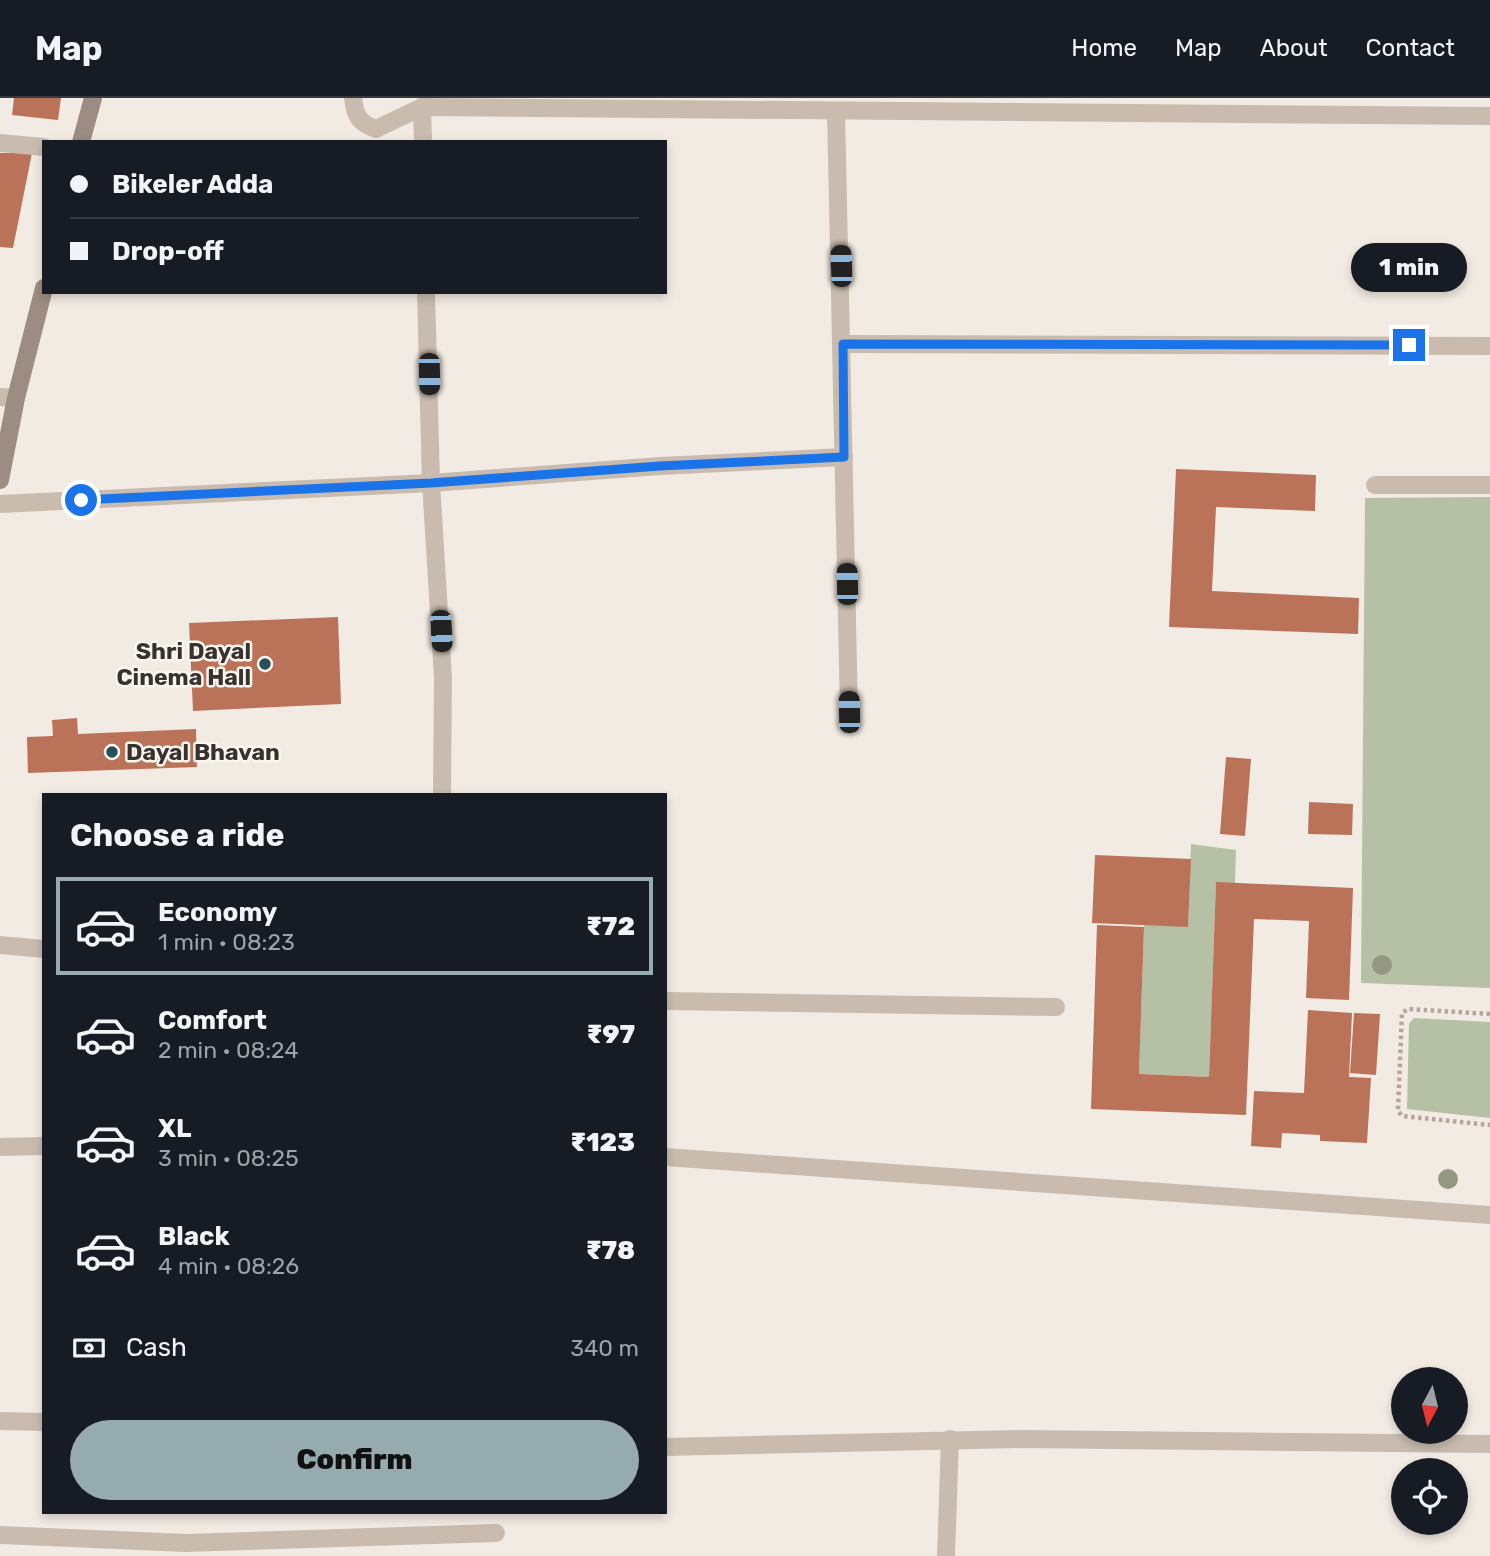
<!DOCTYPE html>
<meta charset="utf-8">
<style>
:root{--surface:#171b24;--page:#242831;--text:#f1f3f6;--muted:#9ea1a6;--line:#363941;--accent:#96abae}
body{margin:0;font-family:Rubik,sans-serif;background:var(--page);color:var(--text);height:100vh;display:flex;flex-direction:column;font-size:26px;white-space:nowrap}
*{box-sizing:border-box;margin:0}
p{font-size:23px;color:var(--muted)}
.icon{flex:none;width:38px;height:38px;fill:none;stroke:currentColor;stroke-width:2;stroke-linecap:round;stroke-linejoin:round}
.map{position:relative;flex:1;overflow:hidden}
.drawer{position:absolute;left:42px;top:695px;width:625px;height:721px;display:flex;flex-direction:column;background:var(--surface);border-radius:0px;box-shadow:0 4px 10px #0003}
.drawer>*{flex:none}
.top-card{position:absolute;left:42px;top:42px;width:625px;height:154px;border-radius:0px;box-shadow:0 4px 10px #0003;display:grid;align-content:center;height:154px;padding:0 28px;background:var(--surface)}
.needle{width:46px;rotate:187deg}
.tools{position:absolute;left:1391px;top:1269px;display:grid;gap:14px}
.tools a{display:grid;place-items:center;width:77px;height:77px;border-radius:50%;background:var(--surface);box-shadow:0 4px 10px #0003;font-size:35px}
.end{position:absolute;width:32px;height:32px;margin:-16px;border:9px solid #1a73e8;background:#fff;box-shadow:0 0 0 4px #fff}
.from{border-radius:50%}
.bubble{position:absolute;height:49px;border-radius:24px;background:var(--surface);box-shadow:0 4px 10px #0003;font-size:23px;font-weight:800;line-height:49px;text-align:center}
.car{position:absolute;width:21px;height:42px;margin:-21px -10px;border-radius:9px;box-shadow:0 0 5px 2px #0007;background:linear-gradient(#222 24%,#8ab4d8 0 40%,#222 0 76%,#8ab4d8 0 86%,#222 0)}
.top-card b{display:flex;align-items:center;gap:24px;height:66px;font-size:26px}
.top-card b+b{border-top:2px solid var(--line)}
.top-card i{width:18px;height:18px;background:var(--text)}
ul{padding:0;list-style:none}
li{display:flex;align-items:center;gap:21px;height:98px;margin:0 14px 10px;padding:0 14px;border:4px solid transparent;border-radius:0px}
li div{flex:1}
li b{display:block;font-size:26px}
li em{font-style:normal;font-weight:800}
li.selected{border-color:var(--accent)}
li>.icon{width:63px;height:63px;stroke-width:1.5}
h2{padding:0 28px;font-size:32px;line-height:84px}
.pay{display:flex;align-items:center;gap:18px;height:77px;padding:0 28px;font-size:26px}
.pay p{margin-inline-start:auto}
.cta{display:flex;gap:14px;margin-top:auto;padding:14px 28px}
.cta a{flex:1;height:80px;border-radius:42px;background:var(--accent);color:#111;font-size:28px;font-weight:800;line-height:80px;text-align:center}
header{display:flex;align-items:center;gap:42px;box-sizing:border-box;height:98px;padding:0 35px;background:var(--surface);border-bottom:2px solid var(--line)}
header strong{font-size:33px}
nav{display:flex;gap:38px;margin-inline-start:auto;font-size:24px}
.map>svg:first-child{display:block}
.green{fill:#b6c0a4}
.building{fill:#ba7259}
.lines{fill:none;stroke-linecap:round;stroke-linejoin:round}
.path{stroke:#b5a69a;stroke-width:4.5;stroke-dasharray:3.5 3.5;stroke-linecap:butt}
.minor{stroke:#c9bcaf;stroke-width:18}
.secondary{stroke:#9d8c81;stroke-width:18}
.tree{fill:#949882}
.route{stroke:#1a73e8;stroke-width:9}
.poi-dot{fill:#265257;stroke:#f9f5ef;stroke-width:2.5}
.labels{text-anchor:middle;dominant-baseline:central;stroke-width:5;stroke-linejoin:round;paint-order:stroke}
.poi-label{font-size:23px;font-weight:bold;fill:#39312d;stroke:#f9f5ef;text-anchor:end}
</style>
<header>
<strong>Map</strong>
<nav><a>Home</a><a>Map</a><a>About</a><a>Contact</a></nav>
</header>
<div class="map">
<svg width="1490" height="1458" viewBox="0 0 1490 1458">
<rect width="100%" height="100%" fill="#f2ebe3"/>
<g class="green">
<path d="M1490 399V890L1361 885 1365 400Z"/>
<path d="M1191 746 1236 752 1235 785H1216L1209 979 1139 976 1144 827 1188 828Z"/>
<path d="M1414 920 1490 924V1020L1407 1011 1409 926Z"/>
</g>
<g class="building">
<path d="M14 0H61L58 22 12 17Z"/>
<path d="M0 55H32L13 150 0 149Z"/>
<path d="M1176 371 1316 377 1315 413 1216 409 1212 493 1359 500 1358 536 1169 529Z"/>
<path d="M338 519 341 606 193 613 189 525Z"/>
<path d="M77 620 78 636 196 631 197 669 28 675 27 639 53 638 52 622Z"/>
<path d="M1226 659 1251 661 1245 738 1220 736Z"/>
<path d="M1309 704 1353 706 1352 737 1308 736Z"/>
<path d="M1095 757 1191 761 1188 829 1092 825Z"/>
<path d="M1216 784 1353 790 1349 902 1306 900 1309 823 1254 821 1246 1017 1091 1011 1097 827 1144 829 1139 976 1209 979Z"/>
<path d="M1308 912 1352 915 1349 979 1371 980 1367 1045 1320 1043V1037L1282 1035 1281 1050 1251 1048 1254 993 1304 995Z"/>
<path d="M1354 915 1380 916 1376 977 1350 975Z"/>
</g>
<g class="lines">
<path class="path" d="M1490 916 1408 911 1402 915 1398 1013 1402 1018 1490 1027"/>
<g class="minor">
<path d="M353 0C355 18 359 25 376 31L422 9 1490 18"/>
<path d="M422 9 423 44"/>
<path d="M836 13 849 614"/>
<path d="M0 45 44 49"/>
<path d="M426 194 431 385 443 579 442 696"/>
<path d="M843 246 1490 248"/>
<path d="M0 299 16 300"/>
<path d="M1375 387H1490"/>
<path d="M0 406 431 385 660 368 844 359"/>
<path d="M0 847 44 851"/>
<path d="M665 903 1056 909"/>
<path d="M0 1049 44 1048"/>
<path d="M665 1059 1490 1117"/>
<path d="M0 1323 44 1324"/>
<path d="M665 1349 1022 1341 1490 1346"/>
<path d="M0 1437 186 1445 496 1435"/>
<path d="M946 1458 950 1341"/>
</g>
<g class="secondary">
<path d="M81 44 93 0"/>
<path d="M0 382 16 300 44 190"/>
</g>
</g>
<g class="tree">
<circle cx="1382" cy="867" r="10"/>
<circle cx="1448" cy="1081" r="10"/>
</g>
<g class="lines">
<path class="route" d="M81 402 431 385 660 368 844 359 843 246 1409 247"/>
</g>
<g class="poi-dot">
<circle cx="265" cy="566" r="7"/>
<circle cx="112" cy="654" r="7"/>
</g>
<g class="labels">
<g class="poi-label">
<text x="251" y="553">Shri Dayal<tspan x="251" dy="26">Cinema Hall</tspan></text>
<text x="126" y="654" text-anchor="start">Dayal Bhavan</text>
</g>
</g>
</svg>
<div class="tools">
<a><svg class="needle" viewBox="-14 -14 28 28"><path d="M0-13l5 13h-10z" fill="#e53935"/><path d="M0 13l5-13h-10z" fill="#9ea1a6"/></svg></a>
<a><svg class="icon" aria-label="locate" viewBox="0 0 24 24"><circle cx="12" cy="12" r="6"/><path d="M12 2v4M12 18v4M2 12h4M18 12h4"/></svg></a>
</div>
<i class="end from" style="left:81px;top:402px"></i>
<i class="end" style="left:1409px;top:247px"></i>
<div class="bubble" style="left:1351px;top:145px;width:116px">1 min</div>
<i class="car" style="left:841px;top:168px;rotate:358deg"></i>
<i class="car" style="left:429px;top:276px;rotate:179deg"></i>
<i class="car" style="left:847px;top:486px;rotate:359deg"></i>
<i class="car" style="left:441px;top:533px;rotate:177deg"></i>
<i class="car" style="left:849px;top:614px;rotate:359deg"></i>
<div class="top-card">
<b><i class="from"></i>Bikeler Adda</b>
<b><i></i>Drop-off</b>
</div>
<section class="drawer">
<h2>Choose a ride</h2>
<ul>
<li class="selected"><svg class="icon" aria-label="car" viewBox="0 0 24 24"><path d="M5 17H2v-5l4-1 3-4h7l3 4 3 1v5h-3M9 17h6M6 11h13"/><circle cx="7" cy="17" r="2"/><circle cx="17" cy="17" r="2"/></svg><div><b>Economy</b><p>1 min · 08:23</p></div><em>₹72</em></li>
<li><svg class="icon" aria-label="car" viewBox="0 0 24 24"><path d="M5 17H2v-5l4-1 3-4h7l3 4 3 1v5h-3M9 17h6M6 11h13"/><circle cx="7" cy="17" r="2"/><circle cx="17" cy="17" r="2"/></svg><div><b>Comfort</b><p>2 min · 08:24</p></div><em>₹97</em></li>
<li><svg class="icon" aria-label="car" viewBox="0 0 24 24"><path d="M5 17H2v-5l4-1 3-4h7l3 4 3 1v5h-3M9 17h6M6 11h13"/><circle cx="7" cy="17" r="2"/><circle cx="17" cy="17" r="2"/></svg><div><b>XL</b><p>3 min · 08:25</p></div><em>₹123</em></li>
<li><svg class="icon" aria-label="car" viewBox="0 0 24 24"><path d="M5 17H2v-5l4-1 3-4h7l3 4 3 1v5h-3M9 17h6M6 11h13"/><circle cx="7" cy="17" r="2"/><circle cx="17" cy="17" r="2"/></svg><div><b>Black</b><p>4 min · 08:26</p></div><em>₹78</em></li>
</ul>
<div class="pay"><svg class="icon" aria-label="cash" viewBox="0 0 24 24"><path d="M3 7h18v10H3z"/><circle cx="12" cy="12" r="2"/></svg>Cash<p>340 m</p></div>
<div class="cta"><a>Confirm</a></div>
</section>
</div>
